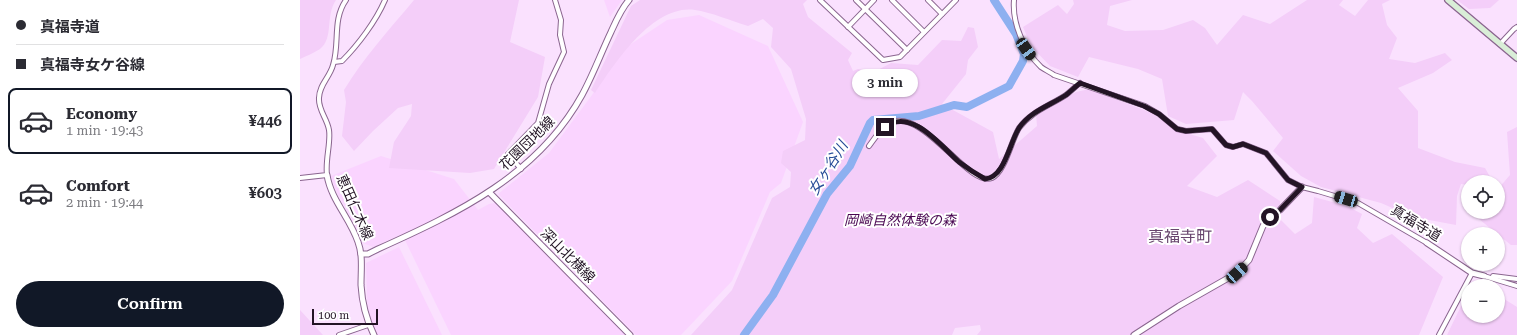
<!DOCTYPE html>
<meta charset="utf-8">
<style>
:root{--surface:#fff;--page:#f2f2f3;--text:#2b2b33;--muted:#7c7c81;--line:#e1e1e2;--accent:#111827}
body{margin:0;font-family:"Roboto Serif","Noto Sans JP",serif;background:var(--page);color:var(--text);height:100vh;display:flex;flex-direction:column;font-size:15px;white-space:nowrap}
*{box-sizing:border-box;margin:0}
p{font-size:13px;color:var(--muted)}
.icon{flex:none;width:22px;height:22px;fill:none;stroke:currentColor;stroke-width:2;stroke-linecap:round;stroke-linejoin:round}
.map{position:relative;flex:1;overflow:hidden}
.details{display:flex;flex-direction:column;background:var(--surface);width:300px}
.details>*{flex:none}
.guide{display:grid;align-content:center;height:88px;padding:0 16px;background:var(--surface)}
.tools{position:absolute;left:1161px;top:175px;display:grid;gap:8px}
.tools a{display:grid;place-items:center;width:44px;height:44px;border-radius:50%;background:var(--surface);box-shadow:0 1px 3px #0004;font-size:20px}
.scale{position:absolute;left:12px;bottom:10px;width:66px;box-sizing:border-box;padding-left:4px;border:2px solid #231425;border-top:0;font-size:11px;line-height:14px;white-space:nowrap;color:#231425;-webkit-text-stroke:3px #fff;paint-order:stroke}
.end{position:absolute;width:18px;height:18px;margin:-9px;border:5px solid #231425;background:#fff;box-shadow:0 0 0 2px #fff}
.from{border-radius:50%}
.bubble{position:absolute;height:28px;border-radius:14px;background:var(--surface);box-shadow:0 1px 3px #0004;font-size:13px;font-weight:600;line-height:28px;text-align:center}
.car{position:absolute;width:12px;height:24px;margin:-12px -6px;border-radius:5px;box-shadow:0 0 3px 1px #0007;background:linear-gradient(#222 24%,#8ab4d8 0 40%,#222 0 76%,#8ab4d8 0 86%,#222 0)}
.guide b{display:flex;align-items:center;gap:14px;height:38px;font-size:15px}
.guide b+b{border-top:1px solid var(--line)}
.guide i{width:10px;height:10px;background:var(--text)}
ul{padding:0;list-style:none}
li{display:flex;align-items:center;gap:12px;height:66px;margin:0 8px 6px;padding:0 8px;border:2px solid transparent;border-radius:8px}
li div{flex:1}
li b{display:block;font-size:15px}
li em{font-style:normal;font-weight:600}
li.selected{border-color:var(--accent)}
li>.icon{width:36px;height:36px;stroke-width:1.5}
.action{display:flex;gap:8px;margin-top:auto;padding:8px 16px}
.action a{flex:1;height:46px;border-radius:24px;background:var(--accent);color:#fff;font-size:16px;font-weight:600;line-height:46px;text-align:center}
main{display:flex;flex:1;min-height:0}
.map>svg:first-child{display:block}
.built{fill:#fad4ff}
.green{fill:#f4cef9}
.lines{fill:none;stroke-linecap:round;stroke-linejoin:round}
.river{stroke:#8db0f0;stroke-width:8}
.minor-casing{stroke:#8a658f;stroke-width:6}
.tertiary-casing{stroke:#8a658f;stroke-width:7}
.secondary-casing{stroke:#8a658f;stroke-width:8}
.minor{stroke:#fff;stroke-width:4}
.tertiary{stroke:#fff;stroke-width:5}
.secondary{stroke:#d9eed7;stroke-width:5.5}
.route{stroke:#231425;stroke-width:5}
.labels{text-anchor:middle;dominant-baseline:central;stroke-width:4;stroke-linejoin:round;paint-order:stroke}
.street-label{font-size:14px;fill:#231425;stroke:#fff}
.park-label{font-size:14px;font-style:italic;fill:#490752;stroke:#fff}
.water-label{font-size:15px;font-style:italic;fill:#274d98;stroke:#fff}
.quarter-label{font-size:16px;fill:#69466e;stroke:#fff}
</style>
<main>
<section class="details">
<div class="guide">
<b><i class="from"></i>真福寺道</b>
<b><i></i>真福寺女ケ谷線</b>
</div>
<ul>
<li class="selected"><svg class="icon" aria-label="car" viewBox="0 0 24 24"><path d="M5 17H2v-5l4-1 3-4h7l3 4 3 1v5h-3M9 17h6M6 11h13"/><circle cx="7" cy="17" r="2"/><circle cx="17" cy="17" r="2"/></svg><div><b>Economy</b><p>1 min · 19:43</p></div><em>¥446</em></li>
<li><svg class="icon" aria-label="car" viewBox="0 0 24 24"><path d="M5 17H2v-5l4-1 3-4h7l3 4 3 1v5h-3M9 17h6M6 11h13"/><circle cx="7" cy="17" r="2"/><circle cx="17" cy="17" r="2"/></svg><div><b>Comfort</b><p>2 min · 19:44</p></div><em>¥603</em></li>
</ul>
<div class="action"><a>Confirm</a></div>
</section>
<div class="map">
<svg width="1217" height="335" viewBox="0 0 1217 335">
<rect width="100%" height="100%" fill="#fae1fe"/>
<g class="built">
<path d="M304 0H322L310 17Z"/>
<path d="M399 15 468 46 503 122 481 183 470 192 432 281 381 335H336L198 194 249 153 292 95 319 52 367 20Z"/>
<path d="M81 156 154 179 178 210 189 204 195 203 325 335H151L102 234 73 247 63 243 61 235 37 193 33 183 31 176Z"/>
<path d="M99 247 142 335H77L71 322 67 301 66 263Z"/>
</g>
<g class="green">
<path d="M0 0H36C25 16 34 38 20 49 14 53 6 56 0 59Z"/>
<path d="M114 0H219L210 42 245 57 238 97 194 169 170 173 89 168 94 142 111 116 112 104 98 108 73 131 54 151 42 136 46 102 44 90C64 57 89 30 114 0Z"/>
<path d="M340 0H507L503 4 508 17 552 53 548 60 553 71 558 69 572 73 591 63 618 65 642 40 661 41 668 27 674 28 678 47 668 60 666 74 642 104 693 132 699 159 737 126 736 114 776 92 789 89 852 113 876 130 903 138 917 156 887 186 917 197 948 180 980 201V219L995 234 1012 223 1014 197 1047 206 1062 214 1057 228 1073 243 1092 234 1143 277 1119 335H677L681 330 680 325 655 328 652 335H391L432 290 472 198 490 187 491 172 481 163 483 151 505 140 506 119 491 69 471 47 473 28 463 19 448 26C432 21 410 12 395 10 353 4 315 63 295 93L291 90 331 6Z"/>
<path d="M773 0H832L810 6 807 25 825 31 863 30 893 20 905 28 917 45 943 15 970 24 1007 0H1043L1039 5 1055 16 1068 0H1090L1082 4 1087 25 1097 38 1089 59 1115 63 1145 53 1152 60 1133 73 1098 88 1118 111V148L1155 162 1185 168 1193 182H1168V185L1161 184 1157 196 1156 225 1113 217 1081 203 1021 187 1001 176 973 151 983 138 952 101 943 92 934 120 886 124 868 116 862 79 838 69 789 57 778 77 750 66 731 46 723 27 758 5 767 14 774 4Z"/>
<path d="M1157 0H1199L1190 8 1169 9Z"/>
<path d="M1217 127V245H1211L1174 215V212H1198V189L1210 175 1207 132Z"/>
<path d="M1198 297H1201L1217 307V335H1147L1162 304 1168 301V316H1198Z"/>
<path d="M0 310 23 335H0Z"/>
</g>
<g class="lines">
<path class="river" d="M444 335 473 295 527 194 550 166 570 123 573 120 619 116 654 105 667 107 709 86 723 61 724 54 716 34 694 0"/>
<defs>
<g id="minor">
<path d="M520 0 583 60 600 57 656 0"/>
<path d="M556 0 607 50"/>
<path d="M592 0 624 32"/>
<path d="M628 0 642 14"/>
<path d="M714 0C712 23 724 51 741 67 745 70 750 72 754 75L845 106 859 114 877 129 886 131 912 129 926 145 933 147 943 144 966 153 988 180 1002 187 1018 191 1058 203 1127 243"/>
<path d="M548 27 574 0"/>
<path d="M1200 44 1214 29 1217 27"/>
<path d="M34 62 42 61C58 45 76 21 85 0"/>
<path d="M569 146C575 138 582 126 592 122 625 110 669 188 692 178 705 172 711 141 719 128 732 111 749 106 766 95 771 91 775 87 780 83"/>
<path d="M221 169 208 154 238 123 249 84 264 52 260 35 261 20 255 0"/>
<path d="M0 178 27 175C25 160 31 143 29 130 27 118 18 110 19 98 19 85 30 77 33 65 40 43 32 20 46 0"/>
<path d="M1184 276 1217 286"/>
<path d="M1193 276 1217 279"/>
<path d="M39 335 68 325"/>
<path d="M1139 335 1172 273"/>
</g>
<g id="tertiary">
<path d="M27 175C31 200 50 218 58 242 63 255 61 270 61 285 62 302 66 319 74 335"/>
<path d="M189 192 330 335"/>
<path d="M1127 243 1172 273 1184 276"/>
<path d="M61 254H68L78 249C158 213 238 175 282 95 293 75 301 53 311 32 316 21 321 9 329 0"/>
<path d="M834 335 879 306 937 273 949 260 963 226 970 217 980 210 1002 187"/>
</g>
<path id="secondary" d="M1148 0 1217 58"/>
</defs>
<use href="#minor" class="minor-casing"/>
<use href="#tertiary" class="tertiary-casing"/>
<use href="#secondary" class="secondary-casing"/>
<use href="#minor" class="minor"/>
<use href="#tertiary" class="tertiary"/>
<use href="#secondary" class="secondary"/>
</g>
<g class="lines">
<path class="route" d="M585 127C611 107 641 146 659 162 667 168 676 174 685 179 705 177 709 144 719 128 731 111 749 106 766 95 771 91 775 87 780 83L844 106 859 114 877 129 886 131 912 129 926 145 933 147 943 144 966 153 988 180 1002 187 980 210 970 217"/>
</g>
<g class="labels">
<g class="street-label">
<text transform="translate(227 143) rotate(-44)">花園団地線</text>
<text transform="translate(55 207) rotate(66)">恵田仁木線</text>
<text transform="translate(1116 223) rotate(31)">真福寺道</text>
<text transform="translate(268 255) rotate(45)">深山北横線</text>
</g>
<g class="park-label">
<text x="600" y="220">岡崎自然体験の森</text>
</g>
<g class="water-label">
<text transform="translate(528 168) rotate(-58)">女ヶ谷川</text>
</g>
<g class="quarter-label">
<text x="880" y="236">真福寺町</text>
</g>
</g>
</svg>
<div class="tools">
<a><svg class="icon" aria-label="locate" viewBox="0 0 24 24"><circle cx="12" cy="12" r="6"/><path d="M12 2v4M12 18v4M2 12h4M18 12h4"/></svg></a>
<a>+</a>
<a>−</a>
</div>
<div class="scale">100 m</div>
<i class="end from" style="left:970px;top:217px"></i>
<i class="end" style="left:585px;top:127px"></i>
<div class="bubble" style="left:552px;top:69px;width:66px">3 min</div>
<i class="car" style="left:726px;top:49px;rotate:145deg"></i>
<i class="car" style="left:1046px;top:199px;rotate:287deg"></i>
<i class="car" style="left:937px;top:273px;rotate:48deg"></i>
</div>
</main>
